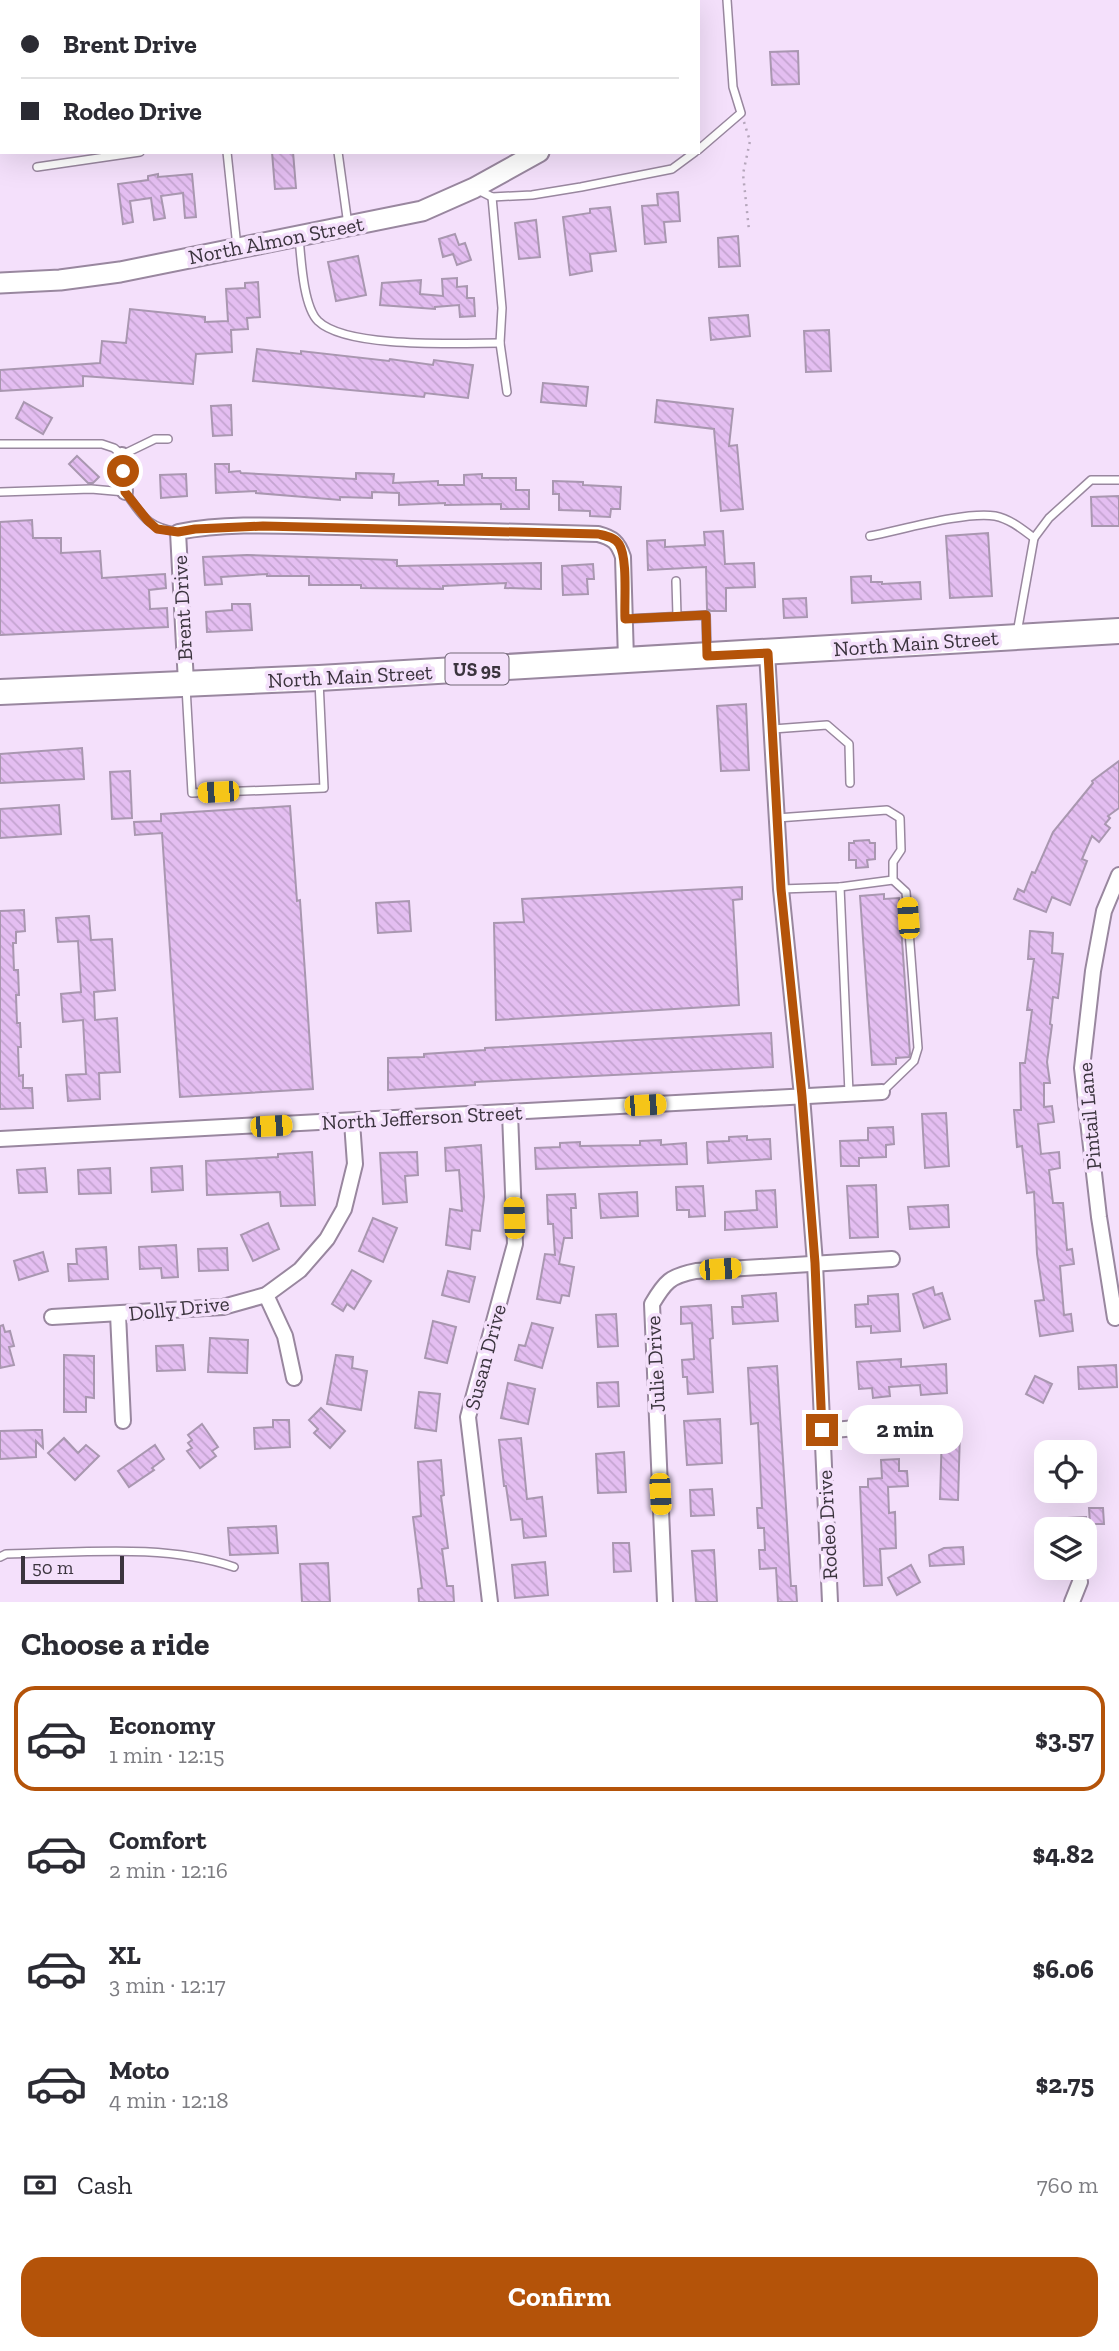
<!DOCTYPE html>
<meta charset="utf-8">
<style>
:root{--surface:#fff;--page:#f2f2f3;--text:#2b2b33;--muted:#7c7c81;--line:#e1e1e2;--accent:#b45309}
body{margin:0;font-family:"Zilla Slab",serif;background:var(--page);color:var(--text);height:100vh;display:flex;flex-direction:column;font-size:26px;white-space:nowrap}
*{box-sizing:border-box;margin:0}
p{font-size:23px;color:var(--muted)}
.icon{flex:none;width:38px;height:38px;fill:none;stroke:currentColor;stroke-width:2;stroke-linecap:round;stroke-linejoin:round}
.map{position:relative;height:1602px;overflow:hidden}
.side{display:flex;flex-direction:column;background:var(--surface);flex:1}
.side>*{flex:none}
.guide{position:absolute;left:0px;top:0px;width:700px;height:154px;box-shadow:0 7px 28px #0002;display:grid;align-content:center;height:154px;padding:0 21px;background:var(--surface)}
.tools{position:absolute;left:1034px;top:1440px;display:grid;gap:14px}
.tools a{display:grid;place-items:center;width:63px;height:63px;border-radius:14px;background:var(--surface);box-shadow:0 7px 28px #0002;font-size:35px}
.scale{position:absolute;left:21px;bottom:18px;width:103px;box-sizing:border-box;padding-left:7px;border:4px solid #3b343e;border-top:0;font-size:19px;line-height:24px;white-space:nowrap;color:#3b343e;-webkit-text-stroke:5px #f4e0fb;paint-order:stroke}
.end{position:absolute;width:32px;height:32px;margin:-16px;border:9px solid #b45309;background:#fff;box-shadow:0 0 0 4px #fff}
.from{border-radius:50%}
.bubble{position:absolute;height:49px;border-radius:21px;background:var(--surface);box-shadow:0 7px 28px #0002;font-size:23px;font-weight:800;line-height:49px;text-align:center}
.car{position:absolute;width:21px;height:42px;margin:-21px -10px;border-radius:9px;box-shadow:0 0 5px 2px #0007;background:linear-gradient(#f5c518 24%,#345 0 40%,#f5c518 0 76%,#345 0 86%,#f5c518 0)}
.guide b{display:flex;align-items:center;gap:24px;height:66px;font-size:26px}
.guide b+b{border-top:2px solid var(--line)}
.guide i{width:18px;height:18px;background:var(--text)}
ul{padding:0;list-style:none}
li{display:flex;align-items:center;gap:21px;height:105px;margin:0 14px 10px;padding:0 7px;border:4px solid transparent;border-radius:21px}
li div{flex:1}
li b{display:block;font-size:26px}
li em{font-style:normal;font-weight:800}
li.active{border-color:var(--accent)}
li>.icon{width:63px;height:63px;stroke-width:1.5}
h2{padding:0 21px;font-size:32px;line-height:84px}
.pay{display:flex;align-items:center;gap:18px;height:77px;padding:0 21px;font-size:26px}
.pay p{margin-inline-start:auto}
.cta{display:flex;gap:14px;margin-top:auto;padding:14px 21px}
.cta a{flex:1;height:80px;border-radius:21px;background:var(--accent);color:#fff;font-size:28px;font-weight:800;line-height:80px;text-align:center}
.map>svg:first-child{display:block}
.building{fill:url(#building-back-hatch);stroke:#a997b0;stroke-width:2}
.lines{fill:none;stroke-linecap:round;stroke-linejoin:round}
.service-casing{stroke:#99879f;stroke-width:10}
.minor-casing{stroke:#99879f;stroke-width:18}
.tertiary-casing{stroke:#99879f;stroke-width:23}
.trunk-casing{stroke:#99879f;stroke-width:28}
.path{stroke:#b5a6bb;stroke-width:2.5;stroke-dasharray:2 5;stroke-linecap:butt}
.service{stroke:#fff;stroke-width:7}
.minor{stroke:#fff;stroke-width:14}
.tertiary{stroke:#fff;stroke-width:19}
.trunk{stroke:#fff;stroke-width:24}
.route{stroke:#b45309;stroke-width:9}
.labels{text-anchor:middle;dominant-baseline:central;stroke-width:7;stroke-linejoin:round;paint-order:stroke}
.shield{fill:#f4e0fb;stroke:#726877;stroke-width:2}
.shield-label{font-size:19px;font-weight:bold;fill:#3b343e}
.street-label{font-size:21px;fill:#3b343e;stroke:#f4e0fb}
</style>
<div class="map">
<svg width="1119" height="1602" viewBox="0 0 1119 1602">
<defs>
<pattern id="building-back-hatch" width="6" height="6" patternUnits="userSpaceOnUse" patternTransform="scale(1.75)"><rect width="6" height="6" fill="#e4bef1"/><path d="M-1 5l2 2M0 0l6 6M5-1l2 2" fill="none" stroke="#c4a4d0"/></pattern>
</defs>
<rect width="100%" height="100%" fill="#f4e0fb"/>
<g class="building">
<path d="M798 51 799 84 772 85 770 52Z"/>
<path d="M272 152H293L296 188 275 189Z"/>
<path d="M158 174V177L192 174 196 217 185 218 183 193 161 196 165 218 154 220 151 198 130 201 133 222 123 224 118 184 148 180V176Z"/>
<path d="M678 192 680 221 664 222 666 242 645 244 642 206 658 205 657 194Z"/>
<path d="M610 207 616 251 590 254 592 271 570 275 563 217 590 213V209Z"/>
<path d="M536 220 540 257 519 259 515 223Z"/>
<path d="M455 234 459 245 465 243 471 260 457 265 453 254 443 257 439 239Z"/>
<path d="M738 236 740 266 719 267 718 238Z"/>
<path d="M358 256 366 295 336 301 328 262Z"/>
<path d="M457 278V287L467 286V298H474L475 316 460 317 459 305 435 307V309L380 305 382 283 421 280 420 294 443 296 442 279Z"/>
<path d="M258 282 260 317 247 318 248 329 231 330 232 352 196 354 193 384 83 376V386L0 391V370L100 363 102 341 126 343 130 309 205 317V322L228 321 226 289 245 288V283Z"/>
<path d="M748 315 750 336 711 340 709 318Z"/>
<path d="M829 330 831 371 806 372 804 331Z"/>
<path d="M257 349 301 354V351L389 361 390 359 433 365 434 360 473 365 468 398 425 393 424 397 253 381Z"/>
<path d="M543 383 588 387 586 406 541 402Z"/>
<path d="M657 400 733 409 729 446 737 445 743 509 721 511 714 429 655 422Z"/>
<path d="M24 402 52 418 43 434 16 418Z"/>
<path d="M231 405 232 435 213 436 211 406Z"/>
<path d="M77 456 99 477 93 483H88L69 464Z"/>
<path d="M215 464H229V472L240 471 241 473 356 479V473L394 474 393 483 438 481V485H464V475L482 474V478H516V490H529V509H501V504L445 505V503L399 505V493L372 492V498L340 497V500L256 493V491L216 493Z"/>
<path d="M186 474 187 496 161 498 160 475Z"/>
<path d="M553 481 583 482V485L621 487 620 509H611L610 517 590 516V511L559 510V494H553Z"/>
<path d="M1119 496V526H1092L1091 497Z"/>
<path d="M32 520 33 538H61V553L100 551 102 578 165 574 166 588 149 590 150 609 167 608 168 627 0 635V522Z"/>
<path d="M723 531 725 564 754 563 755 587 726 588V611H711L707 609 706 567 648 570 647 541 665 540V547L705 545 704 532Z"/>
<path d="M988 533 992 596 950 598 946 536Z"/>
<path d="M247 555 397 560V566L541 563V589L505 588 506 583 443 586V589L361 588V585H309V576H267V574L221 577 222 584 205 585 203 557Z"/>
<path d="M593 564 594 579H587L588 594 563 595 562 566Z"/>
<path d="M871 576V582H882V584L920 582 921 599 852 603 851 577Z"/>
<path d="M806 598 807 617 784 618 783 599Z"/>
<path d="M232 604H250L252 630 207 632 206 612 232 610Z"/>
<path d="M746 704 749 770 721 771 717 706Z"/>
<path d="M82 748 84 779 0 783V754Z"/>
<path d="M1119 761V808L1108 816 1110 818 1105 824 1110 828 1099 842 1092 836 1082 859 1087 861 1070 905 1052 897 1046 912 1014 899 1018 889 1024 892 1032 872 1035 873 1053 832 1093 783 1092 781Z"/>
<path d="M130 771 132 818 112 819 110 772Z"/>
<path d="M59 805 61 834 0 838V809Z"/>
<path d="M290 806 297 901 300 900 313 1089 180 1097 162 833 135 835 134 822 161 821V814Z"/>
<path d="M869 840 870 843H875V859L867 860 868 867 856 868V860H849V843H854V841Z"/>
<path d="M742 887V899L733 900 739 1005 496 1020 494 923 524 922 522 899Z"/>
<path d="M884 894V899L899 898 910 1054 909 1057 896 1058V1064L872 1065 860 896Z"/>
<path d="M409 901 411 931 378 933 376 903Z"/>
<path d="M24 910 25 931 16 932V943H13L14 970H18L19 995H16L17 1023H20L21 1047H18L19 1076 23 1075V1088H32L33 1108 0 1109V911Z"/>
<path d="M89 916 91 940 112 939 115 990 94 992 95 1020 117 1018 120 1072 99 1073 100 1099 68 1101 66 1075 86 1074 83 1020 63 1022 61 994 81 992 78 941 58 942 56 918Z"/>
<path d="M1030 931 1053 933 1052 953 1063 954 1058 998 1053 997 1050 1024 1052 1025 1047 1062 1050 1083H1044V1107L1052 1106 1054 1122 1038 1124 1041 1154 1059 1152 1060 1168 1049 1170 1053 1203H1063L1067 1250 1072 1249 1074 1264 1060 1266 1064 1315 1071 1314 1073 1331 1040 1336 1035 1301 1044 1300 1037 1254 1034 1192 1027 1193 1022 1146 1017 1147 1014 1110H1021L1020 1063H1025L1032 1010H1027L1034 959H1028Z"/>
<path d="M771 1033 773 1067 475 1082V1085L388 1090V1058L424 1057V1054L485 1050V1048Z"/>
<path d="M946 1113 949 1166 925 1168 922 1114Z"/>
<path d="M893 1127 894 1144 886 1145V1157L859 1158V1166H841L840 1141 868 1140V1128Z"/>
<path d="M747 1136V1140L770 1139 771 1159 708 1163 707 1142 729 1141V1137Z"/>
<path d="M661 1140V1145L686 1143 687 1164 536 1169 535 1148 560 1147V1143L580 1142V1146L640 1145V1141Z"/>
<path d="M481 1145 484 1197 480 1231 472 1230 470 1249 446 1245 450 1209 462 1211 459 1170 446 1171 445 1148Z"/>
<path d="M312 1152 315 1205 281 1206 280 1192 207 1195 206 1161 278 1157V1154Z"/>
<path d="M417 1152 418 1175 405 1176 407 1202 383 1204 380 1153Z"/>
<path d="M182 1166 183 1190 152 1192 151 1168Z"/>
<path d="M45 1168 47 1192 19 1193 17 1170Z"/>
<path d="M110 1168 111 1193 79 1194 78 1170Z"/>
<path d="M876 1185 878 1237 850 1238 847 1186Z"/>
<path d="M703 1186 705 1216 689 1217V1210H677L676 1187Z"/>
<path d="M775 1190 777 1227 725 1230V1212L757 1210 756 1191Z"/>
<path d="M637 1192 638 1216 601 1218 599 1194Z"/>
<path d="M575 1194 576 1208H571L572 1238H564L559 1264 574 1267 569 1296 562 1295 560 1303 537 1299 545 1254 555 1255 553 1224H548L547 1195Z"/>
<path d="M948 1205 949 1227 910 1229 908 1207Z"/>
<path d="M373 1218 397 1228 383 1262 359 1251Z"/>
<path d="M268 1223 279 1249 253 1261 241 1235Z"/>
<path d="M176 1245 178 1277 162 1278 161 1268 140 1269 139 1247Z"/>
<path d="M106 1247 108 1279 69 1281 68 1264H77L76 1249Z"/>
<path d="M227 1248 228 1270 199 1271 198 1249Z"/>
<path d="M43 1252 48 1271 19 1280 14 1261Z"/>
<path d="M352 1270 371 1281 354 1309 347 1304 343 1311 332 1304Z"/>
<path d="M448 1271 475 1277 469 1302 442 1295Z"/>
<path d="M933 1287 935 1295 942 1293 950 1319 924 1328 913 1294Z"/>
<path d="M776 1293 778 1321 733 1324 732 1307H743L742 1296Z"/>
<path d="M898 1294 900 1331 871 1333V1326L856 1327 855 1305 868 1304V1296Z"/>
<path d="M711 1305 713 1338 710 1339 713 1392 688 1394 687 1377H683L682 1360 694 1359 692 1323 681 1324V1307Z"/>
<path d="M616 1314 618 1346 598 1347 596 1315Z"/>
<path d="M433 1321 456 1327 447 1363 425 1358Z"/>
<path d="M532 1323 553 1328 542 1368 515 1360 519 1345 525 1346Z"/>
<path d="M3 1325 5 1332 10 1331 14 1346 9 1347 14 1365 0 1368V1326Z"/>
<path d="M210 1338 248 1340 247 1373 208 1372Z"/>
<path d="M183 1345 185 1370 157 1371 156 1346Z"/>
<path d="M64 1355 94 1356V1398L86 1397V1412H64Z"/>
<path d="M336 1355 353 1357 352 1368 367 1371 361 1410 327 1404Z"/>
<path d="M901 1359V1367L946 1364 947 1393 921 1395 920 1385 889 1387 890 1396 873 1398 872 1388 859 1389 857 1362Z"/>
<path d="M1116 1365 1117 1387 1079 1389 1078 1367Z"/>
<path d="M777 1366 791 1586H796L797 1602H778L776 1568 760 1569 759 1550H765L764 1528H758L757 1508H762L758 1423 751 1424 748 1368Z"/>
<path d="M1035 1376 1052 1384 1043 1403 1026 1394Z"/>
<path d="M618 1382 619 1406 598 1407 597 1383Z"/>
<path d="M508 1383 535 1389 528 1424 501 1418Z"/>
<path d="M419 1392 440 1394 436 1431 415 1428Z"/>
<path d="M321 1408 345 1431 330 1448 314 1433 318 1429 309 1420Z"/>
<path d="M720 1419 722 1463 687 1465 684 1421Z"/>
<path d="M273 1420H289L290 1447 255 1449 254 1428 273 1427Z"/>
<path d="M202 1424 218 1447 212 1451 216 1456 200 1468 187 1451 192 1448 188 1443 192 1440 188 1435Z"/>
<path d="M35 1430H42L43 1448 36 1441V1457L0 1459V1431Z"/>
<path d="M942 1431H960L958 1500 940 1499Z"/>
<path d="M64 1438 78 1453 86 1445 99 1456 75 1480 48 1453Z"/>
<path d="M521 1438 527 1499 542 1497 546 1536 524 1538 522 1519 511 1520 506 1486H504L499 1440Z"/>
<path d="M155 1445 164 1459 152 1468 154 1470 129 1487 118 1471Z"/>
<path d="M624 1452 626 1492 598 1493 596 1454Z"/>
<path d="M899 1459V1471H907L908 1486 888 1487 889 1513 895 1512 896 1548 880 1549 882 1585 864 1586 860 1487H868V1479L882 1478 881 1460Z"/>
<path d="M441 1460 444 1495 441 1496 448 1548 442 1549 447 1586H453L454 1602H419L418 1589 422 1588 413 1517 421 1516 418 1462Z"/>
<path d="M712 1489 714 1515 691 1516 690 1490Z"/>
<path d="M1089 1508H1103L1104 1524H1090Z"/>
<path d="M1086 1517V1530H1068V1518Z"/>
<path d="M276 1526 278 1553 230 1555 228 1528Z"/>
<path d="M613 1543H629L631 1571 614 1572Z"/>
<path d="M963 1547 964 1564 930 1566 929 1555 944 1548Z"/>
<path d="M714 1550 717 1602H696L692 1551Z"/>
<path d="M545 1562 548 1595 515 1598 512 1565Z"/>
<path d="M328 1563 330 1602H302L300 1564Z"/>
<path d="M911 1565 920 1582 897 1595 888 1578Z"/>
</g>
<g class="lines">
<defs>
<g id="service">
<path d="M210 0V2"/>
<path d="M98 2 114 0"/>
<path d="M698 150 741 113 733 87 727 0"/>
<path d="M227 152 237 247"/>
<path d="M338 152 348 225"/>
<path d="M37 167 140 152"/>
<path d="M478 190 492 197 532 195 581 187 672 169 695 152"/>
<path d="M492 197 502 308 500 343 507 392"/>
<path d="M299 237C301 258 303 306 318 321 347 349 460 343 500 343"/>
<path d="M0 444H102L114 448 122 455 155 439H168"/>
<path d="M0 492 91 489 125 492C143 516 146 527 178 532"/>
<path d="M870 536C901 530 966 511 995 516 1010 519 1022 529 1034 538L1049 518 1091 480H1119"/>
<path d="M676 581 677 616"/>
<path d="M625 619 706 615 707 652"/>
<path d="M1017 633 1034 538"/>
<path d="M186 687 192 793 324 788 319 681"/>
<path d="M773 729 827 725 849 744 850 783"/>
<path d="M777 818 887 810 900 818 901 850 893 862V880L906 892 918 1048 914 1061 882 1092"/>
<path d="M840 887 893 880"/>
<path d="M781 889 840 887 849 1093"/>
<path d="M0 1557 6 1554C81 1553 162 1543 234 1567"/>
</g>
<g id="minor">
<path d="M122 455 125 492"/>
<path d="M767 653 781 889 802 1096 815 1263 830 1602"/>
<path d="M186 683 178 532C230 522 285 526 337 527 424 529 511 532 598 534 613 538 618 542 623 557L626 660"/>
<path d="M0 1139 882 1092"/>
<path d="M266 1295 285 1336 294 1378"/>
<path d="M118 1314 123 1421"/>
<path d="M52 1317 223 1307 266 1295 300 1270 327 1239 344 1209 355 1164 352 1122"/>
<path d="M1115 1318 1099 1217 1082 1068 1093 971 1104 911 1119 875"/>
<path d="M822 1431 902 1424"/>
<path d="M490 1602 468 1417 515 1244 510 1113"/>
<path d="M665 1602 652 1304C665 1282 670 1276 696 1271L892 1259"/>
<path d="M1072 1602 1080 1582"/>
</g>
<g id="tertiary">
<path d="M682 2 683 0"/>
<path d="M0 283 60 280 120 272 422 211 474 188 539 152"/>
</g>
<path id="trunk" d="M0 692 319 678 1119 631"/>
</defs>
<use href="#service" class="service-casing"/>
<use href="#minor" class="minor-casing"/>
<use href="#tertiary" class="tertiary-casing"/>
<use href="#trunk" class="trunk-casing"/>
<path class="path" d="M744 122 750 141 743 174 749 230"/>
<use href="#service" class="service"/>
<use href="#minor" class="minor"/>
<use href="#tertiary" class="tertiary"/>
<use href="#trunk" class="trunk"/>
</g>
<g class="lines">
<path class="route" d="M123 471 125 492 148 521 157 529 178 532 195 529 263 526 598 534C606 536 614 537 619 544 628 558 624 602 625 619L706 615 707 656 768 653 781 889 802 1096 815 1263 822 1430"/>
</g>
<g class="labels">
<rect class="shield" x="445.5" y="653.5" width="63" height="31" rx="5"/>
<g class="shield-label">
<text x="477" y="669">US 95</text>
</g>
<g class="street-label">
<text transform="translate(276 240) rotate(-11)">North Almon Street</text>
<text transform="translate(182 608) rotate(-93)">Brent Drive</text>
<text transform="translate(916 643) rotate(-4)">North Main Street</text>
<text transform="translate(350 676) rotate(-3)">North Main Street</text>
<text transform="translate(1089 1116) rotate(-95)">Pintail Lane</text>
<text transform="translate(422 1117) rotate(-3)">North Jefferson Street</text>
<text transform="translate(179 1308) rotate(-6)">Dolly Drive</text>
<text transform="translate(485 1357) rotate(-75)">Susan Drive</text>
<text transform="translate(655 1364) rotate(-93)">Julie Drive</text>
<text transform="translate(827 1525) rotate(-93)">Rodeo Drive</text>
</g>
</g>
</svg>
<div class="tools">
<a><svg class="icon" aria-label="locate" viewBox="0 0 24 24"><circle cx="12" cy="12" r="6"/><path d="M12 2v4M12 18v4M2 12h4M18 12h4"/></svg></a>
<a><svg class="icon" aria-label="layers" viewBox="0 0 24 24"><path d="M12 4l9 5-9 5-9-5zM3 14l9 5 9-5"/></svg></a>
</div>
<div class="scale">50 m</div>
<i class="end from" style="left:123px;top:471px"></i>
<i class="end" style="left:822px;top:1430px"></i>
<div class="bubble" style="left:847px;top:1405px;width:116px">2 min</div>
<i class="car" style="left:218px;top:792px;rotate:267deg"></i>
<i class="car" style="left:908px;top:918px;rotate:356deg"></i>
<i class="car" style="left:645px;top:1105px;rotate:87deg"></i>
<i class="car" style="left:271px;top:1126px;rotate:87deg"></i>
<i class="car" style="left:514px;top:1218px;rotate:358deg"></i>
<i class="car" style="left:720px;top:1269px;rotate:86deg"></i>
<i class="car" style="left:660px;top:1494px;rotate:177deg"></i>
<div class="guide">
<b><i class="from"></i>Brent Drive</b>
<b><i></i>Rodeo Drive</b>
</div>
</div>
<section class="side">
<h2>Choose a ride</h2>
<ul>
<li class="active"><svg class="icon" aria-label="car" viewBox="0 0 24 24"><path d="M5 17H2v-5l4-1 3-4h7l3 4 3 1v5h-3M9 17h6M6 11h13"/><circle cx="7" cy="17" r="2"/><circle cx="17" cy="17" r="2"/></svg><div><b>Economy</b><p>1 min · 12:15</p></div><em>$3.57</em></li>
<li><svg class="icon" aria-label="car" viewBox="0 0 24 24"><path d="M5 17H2v-5l4-1 3-4h7l3 4 3 1v5h-3M9 17h6M6 11h13"/><circle cx="7" cy="17" r="2"/><circle cx="17" cy="17" r="2"/></svg><div><b>Comfort</b><p>2 min · 12:16</p></div><em>$4.82</em></li>
<li><svg class="icon" aria-label="car" viewBox="0 0 24 24"><path d="M5 17H2v-5l4-1 3-4h7l3 4 3 1v5h-3M9 17h6M6 11h13"/><circle cx="7" cy="17" r="2"/><circle cx="17" cy="17" r="2"/></svg><div><b>XL</b><p>3 min · 12:17</p></div><em>$6.06</em></li>
<li><svg class="icon" aria-label="car" viewBox="0 0 24 24"><path d="M5 17H2v-5l4-1 3-4h7l3 4 3 1v5h-3M9 17h6M6 11h13"/><circle cx="7" cy="17" r="2"/><circle cx="17" cy="17" r="2"/></svg><div><b>Moto</b><p>4 min · 12:18</p></div><em>$2.75</em></li>
</ul>
<div class="pay"><svg class="icon" aria-label="cash" viewBox="0 0 24 24"><path d="M3 7h18v10H3z"/><circle cx="12" cy="12" r="2"/></svg>Cash<p>760 m</p></div>
<div class="cta"><a>Confirm</a></div>
</section>
